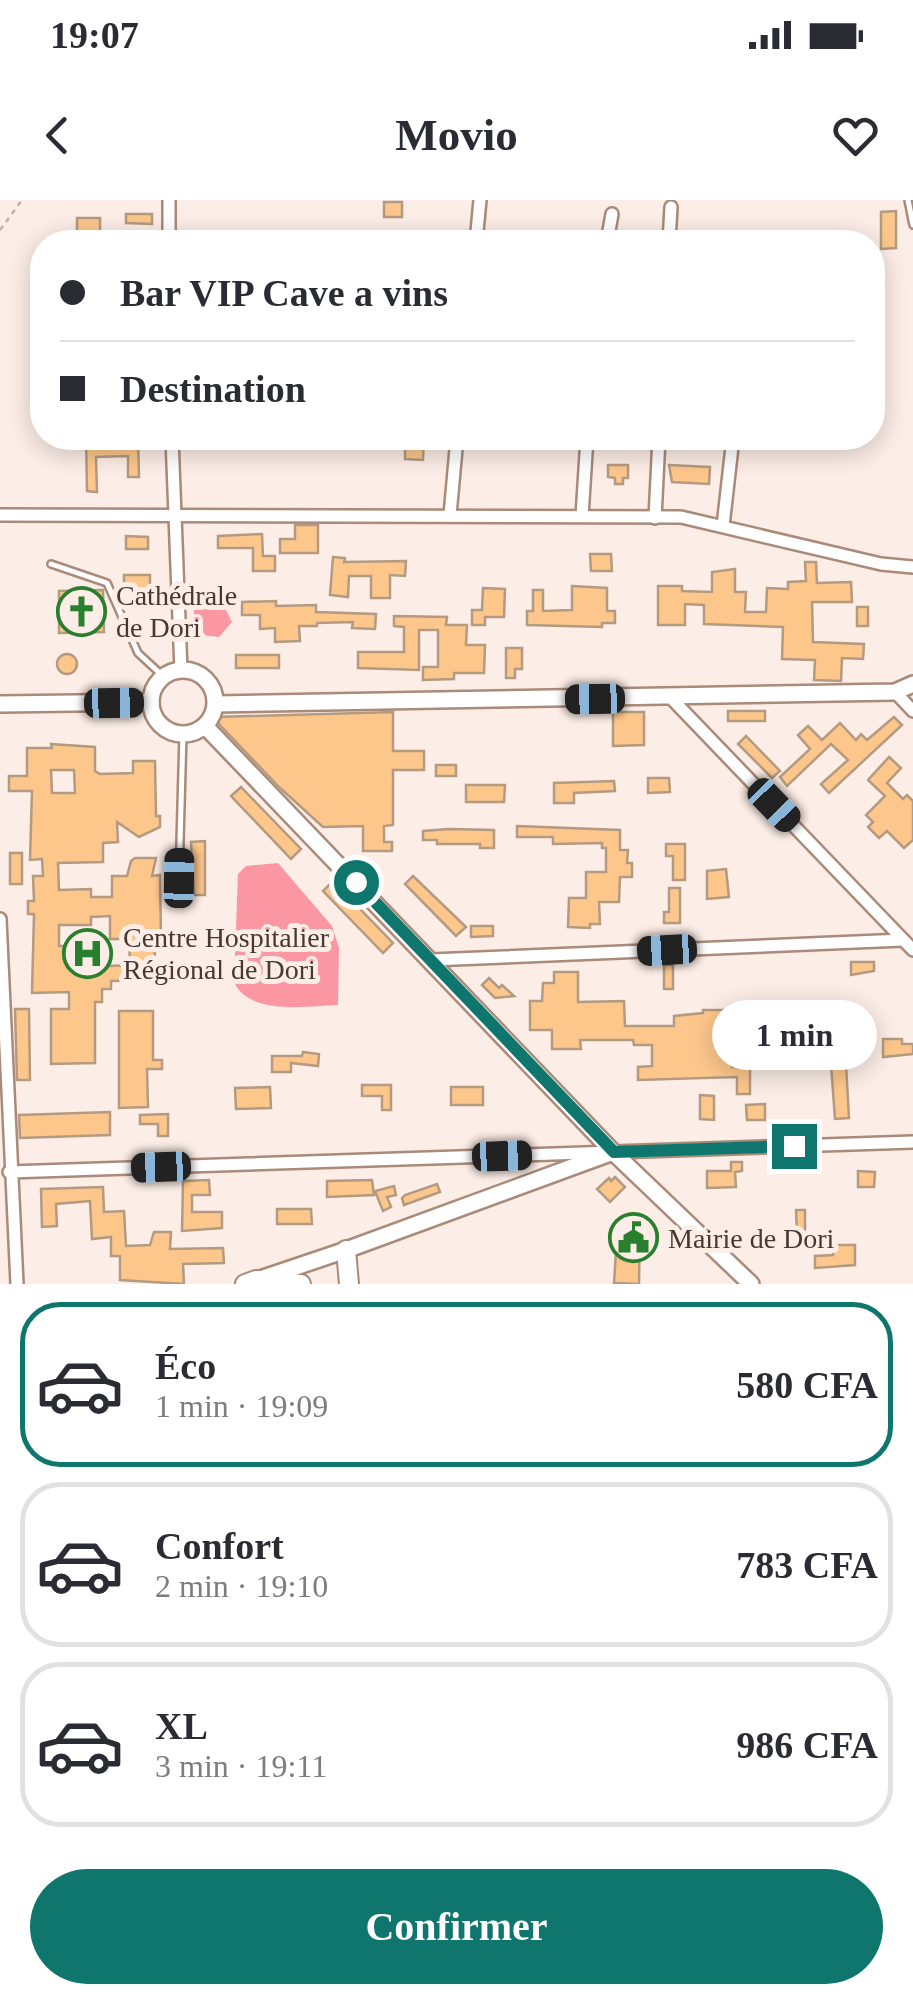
<!DOCTYPE html>
<html lang="fr">
<meta charset="utf-8">
<style>
:root{--surface:#fff;--page:#f7f7f7;--text:#2b2b33;--muted:#7c7c81;--line:#e1e1e2;--accent:#0f766e}
body{margin:0;font-family:Georgia,serif;background:var(--page);color:var(--text);height:100vh;display:flex;flex-direction:column;font-size:38px;white-space:nowrap}
*{box-sizing:border-box;margin:0}
p{font-size:32px;color:var(--muted)}
.icon{flex:none;width:55px;height:55px;fill:none;stroke:currentColor;stroke-width:2;stroke-linecap:round;stroke-linejoin:round}
.map{position:relative;height:1084px;overflow:hidden}
.side{display:flex;flex-direction:column;background:var(--surface);flex:1}
.side>*{flex:none}
.top-card{position:absolute;left:30px;top:30px;width:855px;height:220px;border-radius:40px;box-shadow:0 5px 25px #0003;display:grid;align-content:center;height:220px;padding:0 30px;background:var(--surface)}
.end{position:absolute;width:45px;height:45px;margin:-22px;border:12px solid #0f766e;background:#fff;box-shadow:0 0 0 5px #fff}
.from{border-radius:50%}
.bubble{position:absolute;height:70px;border-radius:35px;background:var(--surface);box-shadow:0 5px 25px #0003;font-size:32px;font-weight:700;line-height:70px;text-align:center}
.car{position:absolute;width:30px;height:60px;margin:-30px -15px;border-radius:12px;box-shadow:0 0 8px 2px #0007;background:linear-gradient(#222 24%,#8ab4d8 0 40%,#222 0 76%,#8ab4d8 0 86%,#222 0)}
.top-card b{display:flex;align-items:center;gap:35px;height:95px;font-size:38px}
.top-card b+b{border-top:2px solid var(--line)}
.top-card i{width:25px;height:25px;background:var(--text)}
ul{padding:18px 0 0;list-style:none}
li{display:flex;align-items:center;gap:30px;height:165px;margin:0 20px 15px;padding:0 10px;border:5px solid var(--line);border-radius:40px}
li div{flex:1}
li b{display:block;font-size:38px}
li em{font-style:normal;font-weight:700}
li.active{border-color:var(--accent)}
li>.icon{width:90px;height:90px;stroke-width:1.5}
.cta{display:flex;gap:20px;margin-top:auto;padding:20px 30px}
.cta a{flex:1;height:115px;border-radius:60px;background:var(--accent);color:#fff;font-size:40px;font-weight:700;line-height:115px;text-align:center}
.status{display:flex;justify-content:space-between;align-items:center;height:70px;padding:0 50px;background:var(--surface);direction:ltr}
.status svg{height:28px;fill:currentColor}
header{display:flex;justify-content:space-between;align-items:center;height:130px;padding:0 30px;background:var(--surface);font-size:45px;font-weight:700}
.map>svg:first-child{display:block}
.water{fill:#fb96a3}
.building{fill:#fdc78c;stroke:#b39a80;stroke-width:2.5;fill-rule:evenodd}
.lines{fill:none;stroke-linecap:round;stroke-linejoin:round}
.service-casing{stroke:#aa8a79;stroke-width:10}
.minor-casing{stroke:#aa8a79;stroke-width:16}
.secondary-casing{stroke:#aa8a79;stroke-width:20}
.primary-casing{stroke:#aa8a79;stroke-width:22}
.path{stroke:#bfb0a9;stroke-width:2.5;stroke-dasharray:5 5;stroke-linecap:butt}
.service{stroke:#fff;stroke-width:5}
.minor{stroke:#fff;stroke-width:11}
.secondary{stroke:#fff;stroke-width:15}
.primary{stroke:#fff;stroke-width:18}
.route{stroke:#0f766e;stroke-width:12}
.labels{text-anchor:middle;dominant-baseline:central;stroke-width:10;stroke-linejoin:round;paint-order:stroke}
.poi-label{font-size:28px;fill:#473932;stroke:#fcede6;text-anchor:start}
</style>
<div class="status"><b>19:07</b><svg viewBox="0 0 49 12"><path d="M0 12V9h3v3zM5 12V6h3v6zM10 12V3h3v9zM15 12V0h3v12zM26 1h20v11H26zM47 4h2v5h-2z"/></svg></div>
<header><svg class="icon" aria-label="back" viewBox="0 0 24 24"><path d="M15 5l-7 7 7 7"/></svg>Movio<svg class="icon" aria-label="heart" viewBox="0 0 24 24"><path d="M12 20l-8-8c-3-5 5-10 8-4 3-6 11-1 8 4z"/></svg></header>
<div class="map">
<svg width="913" height="1084" viewBox="0 0 913 1084">
<rect width="100%" height="100%" fill="#fcede6"/>
<g class="water">
<path d="M220 398 232 422 219 437 194 434V403Z"/>
<path d="M278 663 332 726 339 748 338 805C306 806 250 816 234 782L238 674 246 666Z"/>
</g>
<g class="building">
<rect x="384" y="2" width="18" height="15"/>
<path d="M896 11V48L881 49V12Z"/>
<path d="M126 14H152V24L126 23Z"/>
<path d="M77 18H100V38L77 37Z"/>
<path d="M86 238H138L139 277H128V256L96 257 97 292 87 291Z"/>
<path d="M405 238H424L423 260 405 259Z"/>
<path d="M608 265H628V278H623V284H615V278L608 277Z"/>
<path d="M669 265 710 267 709 284 672 282Z"/>
<path d="M295 325H318V353H280V339H295Z"/>
<path d="M262 334 263 356H275V371H253V348H218V336Z"/>
<path d="M126 336 148 337V349H126Z"/>
<path d="M590 354H611L612 371H591Z"/>
<path d="M333 357 345 358 344 362 406 361 405 376 390 375V398H371V376H349L348 397 330 395Z"/>
<path d="M805 362H816L817 383 851 382 852 402H812L813 442 864 444 863 459 842 458 841 481 814 480 815 460 782 459 783 427 704 424V405L685 404V425H658V386H682V391L712 392V372L735 369V392H746L745 412H766L767 388 788 389V382L806 381Z"/>
<rect x="124" y="375" width="26" height="16"/>
<path d="M572 386 607 388V411H615V423H602V427L527 425V411H533V390H543V411L572 410Z"/>
<path d="M483 388 505 389 504 417H485V425H472V410H482Z"/>
<path d="M103 390 104 432 59 433V391Z"/>
<path d="M276 401V406L316 405V412L376 414 375 429 352 428 353 422 317 423V426H299L300 441 275 442V428L260 429V415H242V402Z"/>
<rect x="857" y="407" width="11" height="19"/>
<path d="M394 416 447 417 446 425H467L466 445H485L484 473H454V479L423 480V467H438V430H419V470L358 468V452H404V427L394 426Z"/>
<path d="M506 448H522V469H515V478H506Z"/>
<circle cx="67" cy="464" r="10"/>
<rect x="236" y="455" width="43" height="13"/>
<rect x="728" y="511" width="37" height="10"/>
<path d="M393 512V551H424V570H393V625L384 626V642H392V651H363V626L323 627 279 587 216 521V517Z"/>
<path d="M613 512H644V545L613 546Z"/>
<path d="M894 517 902 525 829 593 821 584 848 560 831 544 787 586 780 577 810 549 798 535 808 526 822 540 840 523 856 540 861 534 867 540Z"/>
<path d="M746 536 780 571 772 578 738 544Z"/>
<path d="M51 544 95 547V571L100 574 133 573V561H155L156 616H160V627L139 637 117 622 118 642 103 643V662L58 663 59 690 91 689V697H112V676H127L131 661 135 658H156L152 676 160 675 161 738H154L155 759H149L150 780 111 781V789H102V802H95V863L51 864V809H69V792L32 793 34 714H28V701H34L33 676H43L42 659 30 660 32 591H9V576H27V548H52ZM51 570H74L75 593H52ZM110 716V739H129L130 765 110 766V756H99V746H59V725H91V717Z"/>
<path d="M889 557 901 568 887 583 903 599 907 595 913 601V640L904 648 887 631 879 638 868 627 873 622 866 615 885 596 868 580Z"/>
<rect x="436" y="565" width="20" height="11"/>
<path d="M648 578H669L670 592 648 593Z"/>
<path d="M614 581 615 591 574 593V603H554V583Z"/>
<path d="M466 585H505L504 602H466Z"/>
<path d="M241 587 301 649 291 659 231 596Z"/>
<path d="M517 626 620 630V650H628L627 663H632V677H620L619 702H599L600 724H590V728L568 727 569 698H586V672H606V648H602V643L553 644V637H517Z"/>
<path d="M449 629 494 630V648H480V644H437V640H423V631Z"/>
<path d="M205 641V695H194L191 642Z"/>
<path d="M666 644H685V680H673V656H666Z"/>
<rect x="10" y="653" width="12" height="31"/>
<path d="M726 669 729 697 707 699V671Z"/>
<path d="M413 676 466 727 456 736 405 684Z"/>
<path d="M333 681 393 743 383 753 323 691Z"/>
<path d="M669 688H680V723H664V712H669Z"/>
<path d="M471 726H493V736L471 737Z"/>
<path d="M851 762H874V771L851 775Z"/>
<rect x="664" y="765" width="9" height="24"/>
<path d="M554 772H578V802L624 801 625 826H674V816L703 813V810H727V832H733L732 867H750V894H737V877L638 880V867L652 866V845H634L633 840H580L581 849H552V830H530V801H542L543 783H554Z"/>
<path d="M489 778 499 788 502 785 514 796 495 798 482 785Z"/>
<path d="M15 809H29L30 880H17Z"/>
<path d="M782 810H799L808 819 837 849V858H826V847L815 857 794 834 770 856 754 840Z"/>
<path d="M119 811H153V860H162V869H147L148 907 119 908Z"/>
<path d="M850 823H864V827H870L871 837H850Z"/>
<path d="M883 839H902V844H913V854L883 857Z"/>
<path d="M303 852 319 854 318 866 291 863V872H272V856H302Z"/>
<path d="M831 864H846L849 918 835 919Z"/>
<path d="M362 885H391V910H382V896H362Z"/>
<path d="M270 887 271 908 236 909 235 888Z"/>
<rect x="451" y="887" width="32" height="18"/>
<path d="M700 895 714 896V920L700 919Z"/>
<path d="M765 904V920H747L746 905Z"/>
<path d="M110 912V935L20 938 19 915Z"/>
<path d="M168 914V936H158V924H140V915Z"/>
<path d="M731 962H742V971L735 972 736 987 707 988V971H731Z"/>
<path d="M858 971 875 972 874 987H858Z"/>
<path d="M615 977 625 987 610 1002 597 989 609 978 611 981Z"/>
<path d="M209 980 210 995H192V1012H222V1028L182 1031 183 981Z"/>
<path d="M372 980 374 995 327 997V981Z"/>
<path d="M437 984 440 992 404 1005 402 998 405 995Z"/>
<path d="M394 986 396 995 387 997 391 1007 383 1011 375 991Z"/>
<path d="M103 987 104 1012 124 1011 126 1046 150 1045 154 1032H171L170 1049 223 1048 224 1063 183 1064 184 1084 120 1080V1056H111V1037L92 1039 90 1001 56 1004 57 1026 42 1027 41 989Z"/>
<path d="M277 1009H311L312 1024H277Z"/>
<path d="M796 1010H805V1033H797Z"/>
<path d="M618 1020 640 1024 639 1084 614 1083Z"/>
<path d="M833 1045H855V1065L815 1068V1056L833 1055Z"/>
</g>
<g class="lines">
<defs>
<g id="service">
<path d="M908 0 913 25"/>
<path d="M51 364 107 383 138 453 164 477"/>
<path d="M179 678 183 534"/>
</g>
<g id="minor">
<path d="M169 0V42"/>
<path d="M476 42 480 0"/>
<path d="M607 42 612 14"/>
<path d="M669 42 671 7"/>
<path d="M172 238 181 471"/>
<path d="M0 315 681 317 881 364 913 367"/>
<path d="M450 315 457 238"/>
<path d="M582 316 587 238"/>
<path d="M655 318 659 238"/>
<path d="M723 326 733 238"/>
<path d="M895 492 913 511"/>
<path d="M671 498 913 750"/>
<path d="M0 719 17 1084"/>
<path d="M431 760 903 740"/>
<path d="M9 972 913 942"/>
</g>
<g id="secondary">
<circle cx="183" cy="502" r="32"/>
<path d="M0 504 151 502"/>
<path d="M216 504 895 492 913 484"/>
<path d="M205 526 613 952 751 1084"/>
<path d="M260 1079 346 1050 613 952"/>
</g>
<g id="primary">
<path d="M346 1050 349 1084"/>
<path d="M245 1084 256 1080 301 1084"/>
</g>
</defs>
<use href="#service" class="service-casing"/>
<use href="#minor" class="minor-casing"/>
<use href="#secondary" class="secondary-casing"/>
<use href="#primary" class="primary-casing"/>
<path class="path" d="M0 30 22 0"/>
<use href="#service" class="service"/>
<use href="#minor" class="minor"/>
<use href="#secondary" class="secondary"/>
<use href="#primary" class="primary"/>
</g>
<g class="lines">
<path class="route" d="M356 682 614 952 794 946"/>
</g>
<defs>
<symbol id="church-ring" viewBox="-11 -11 22 22"><circle r="9.5" fill="#fcede6" stroke="#287f2e" stroke-width="1.5"/><path d="M-1.2-6h2.4v3.5h3.3v2.4h-3.3V6h-2.4V-.1h-3.3v-2.4h3.3Z" fill="#287f2e"/></symbol>
<symbol id="hospital-ring" viewBox="-11 -11 22 22"><circle r="9.5" fill="#fcede6" stroke="#287f2e" stroke-width="1.5"/><path d="M-5-5h3v3.5h4V-5h3V5h-3V1.5h-4V5h-3Z" fill="#287f2e"/></symbol>
<symbol id="civic-ring" viewBox="-11 -11 22 22"><circle r="9.5" fill="#fcede6" stroke="#287f2e" stroke-width="1.5"/><path d="M-.6-6.5H3V-4.5H.6V-3L4-1V1h2V6H-6V1h2V-1L-.6-3ZM-1.2 2.5V6h2.4V2.5Z" fill="#287f2e"/></symbol>
</defs>
<g fill-rule="evenodd">
<use href="#church-ring" x="54" y="384" width="55" height="55"/>
<use href="#hospital-ring" x="60" y="726" width="55" height="55"/>
<use href="#civic-ring" x="606" y="1010" width="55" height="55"/>
</g>
<g class="labels">
<g class="poi-label">
<text x="116" y="395">Cathédrale<tspan x="116" dy="32">de Dori</tspan></text>
<text x="123" y="737">Centre Hospitalier<tspan x="123" dy="32">Régional de Dori</tspan></text>
<text x="668" y="1038">Mairie de Dori</text>
</g>
</g>
</svg>
<i class="end from" style="left:356px;top:682px"></i>
<i class="end" style="left:794px;top:946px"></i>
<div class="bubble" style="left:712px;top:800px;width:165px">1 min</div>
<i class="car" style="left:595px;top:499px;rotate:269deg"></i>
<i class="car" style="left:114px;top:503px;rotate:89deg"></i>
<i class="car" style="left:774px;top:605px;rotate:136deg"></i>
<i class="car" style="left:179px;top:678px;rotate:1deg"></i>
<i class="car" style="left:667px;top:750px;rotate:267deg"></i>
<i class="car" style="left:502px;top:956px;rotate:88deg"></i>
<i class="car" style="left:161px;top:967px;rotate:268deg"></i>
<div class="top-card">
<b><i class="from"></i>Bar VIP Cave a vins</b>
<b><i></i>Destination</b>
</div>
</div>
<section class="side">
<ul>
<li class="active"><svg class="icon" aria-label="car" viewBox="0 0 24 24"><path d="M5 17H2v-5l4-1 3-4h7l3 4 3 1v5h-3M9 17h6M6 11h13"/><circle cx="7" cy="17" r="2"/><circle cx="17" cy="17" r="2"/></svg><div><b>Éco</b><p>1 min · 19:09</p></div><em>580 CFA</em></li>
<li><svg class="icon" aria-label="car" viewBox="0 0 24 24"><path d="M5 17H2v-5l4-1 3-4h7l3 4 3 1v5h-3M9 17h6M6 11h13"/><circle cx="7" cy="17" r="2"/><circle cx="17" cy="17" r="2"/></svg><div><b>Confort</b><p>2 min · 19:10</p></div><em>783 CFA</em></li>
<li><svg class="icon" aria-label="car" viewBox="0 0 24 24"><path d="M5 17H2v-5l4-1 3-4h7l3 4 3 1v5h-3M9 17h6M6 11h13"/><circle cx="7" cy="17" r="2"/><circle cx="17" cy="17" r="2"/></svg><div><b>XL</b><p>3 min · 19:11</p></div><em>986 CFA</em></li>
</ul>
<div class="cta"><a>Confirmer</a></div>
</section>
